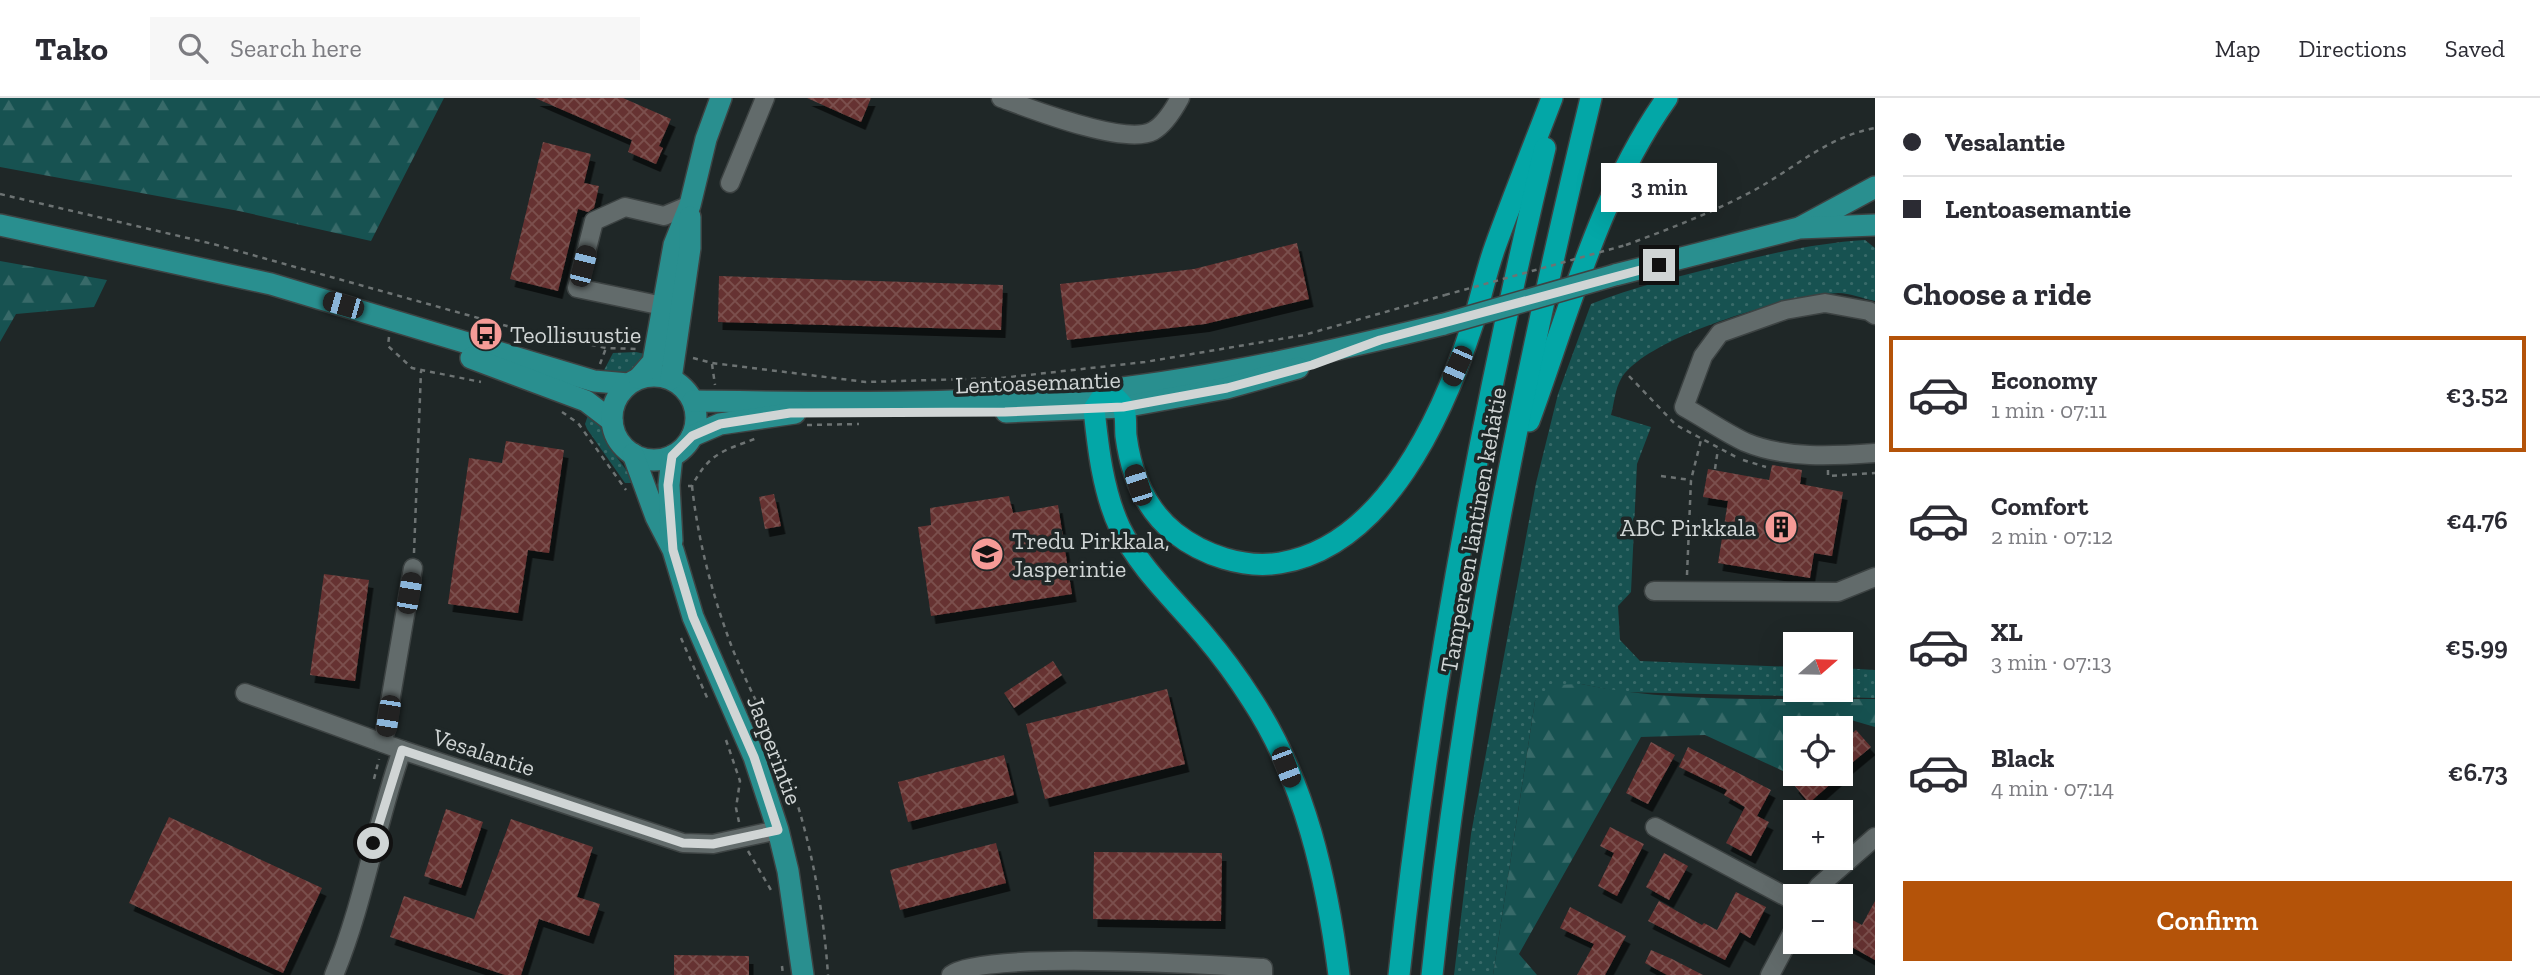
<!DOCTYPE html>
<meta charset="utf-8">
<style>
:root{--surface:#fff;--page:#f7f7f7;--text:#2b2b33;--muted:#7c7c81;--line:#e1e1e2;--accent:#b45309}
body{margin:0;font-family:"Zilla Slab",serif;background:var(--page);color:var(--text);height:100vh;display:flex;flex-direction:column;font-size:26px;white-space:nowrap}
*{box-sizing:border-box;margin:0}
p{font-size:23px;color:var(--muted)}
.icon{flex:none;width:38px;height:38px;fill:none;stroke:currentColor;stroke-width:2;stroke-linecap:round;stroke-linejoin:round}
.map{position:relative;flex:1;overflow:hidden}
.panel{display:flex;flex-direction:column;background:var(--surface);width:665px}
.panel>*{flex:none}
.top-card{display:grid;align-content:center;height:154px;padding:0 28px;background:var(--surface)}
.needle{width:46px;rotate:70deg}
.tools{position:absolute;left:1783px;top:534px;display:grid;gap:14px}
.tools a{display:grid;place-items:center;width:70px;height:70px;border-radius:0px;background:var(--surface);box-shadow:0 7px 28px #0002;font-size:35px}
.end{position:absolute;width:32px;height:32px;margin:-16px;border:9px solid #d0d5d5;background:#111;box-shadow:0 0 0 4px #111}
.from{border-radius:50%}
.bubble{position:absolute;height:49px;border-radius:0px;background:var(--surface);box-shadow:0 7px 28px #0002;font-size:23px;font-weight:600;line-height:49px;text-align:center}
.car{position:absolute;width:21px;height:42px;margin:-21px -10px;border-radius:9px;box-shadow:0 0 5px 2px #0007;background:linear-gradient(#222 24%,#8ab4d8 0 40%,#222 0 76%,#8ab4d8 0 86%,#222 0)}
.top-card b{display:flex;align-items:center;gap:24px;height:66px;font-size:26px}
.top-card b+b{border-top:2px solid var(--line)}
.top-card i{width:18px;height:18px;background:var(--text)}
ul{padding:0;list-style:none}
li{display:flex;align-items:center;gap:21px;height:116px;margin:0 14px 10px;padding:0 14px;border:4px solid transparent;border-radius:0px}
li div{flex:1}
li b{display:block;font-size:26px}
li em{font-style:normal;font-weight:600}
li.active{border-color:var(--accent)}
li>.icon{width:63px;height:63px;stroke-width:1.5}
h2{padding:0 28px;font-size:32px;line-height:84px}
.primary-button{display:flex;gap:14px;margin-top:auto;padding:14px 28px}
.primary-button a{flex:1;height:80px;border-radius:0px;background:var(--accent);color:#fff;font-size:28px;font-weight:600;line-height:80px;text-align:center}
header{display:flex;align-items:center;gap:42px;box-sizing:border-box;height:98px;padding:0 35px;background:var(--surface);border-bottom:2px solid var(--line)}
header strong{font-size:33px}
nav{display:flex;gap:38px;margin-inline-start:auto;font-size:24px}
.search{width:490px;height:63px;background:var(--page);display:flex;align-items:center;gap:18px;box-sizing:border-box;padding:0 24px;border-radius:0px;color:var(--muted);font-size:26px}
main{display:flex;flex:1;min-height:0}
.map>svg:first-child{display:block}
.grass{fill:url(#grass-dots)}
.forest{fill:url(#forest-firs)}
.building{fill:url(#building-cross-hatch);filter:url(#shadow)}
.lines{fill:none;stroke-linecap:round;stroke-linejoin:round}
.minor-casing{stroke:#3d4343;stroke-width:21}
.major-casing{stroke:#3d4343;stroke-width:24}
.highway-casing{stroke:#3d4343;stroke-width:24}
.path{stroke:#6d7373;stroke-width:2.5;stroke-dasharray:5 5;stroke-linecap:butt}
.minor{stroke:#626b6b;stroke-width:18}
.major{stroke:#298f8f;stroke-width:21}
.highway{stroke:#03a7a7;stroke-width:21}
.major-bridge-casing{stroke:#3d4343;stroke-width:24;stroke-linecap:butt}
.path-bridge{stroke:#6d7373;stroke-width:2.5;stroke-dasharray:5 5;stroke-linecap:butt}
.major-bridge{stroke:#298f8f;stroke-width:21}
.route{stroke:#d0d5d5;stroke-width:9}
.labels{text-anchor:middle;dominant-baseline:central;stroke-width:7;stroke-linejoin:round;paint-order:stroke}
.poi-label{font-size:24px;fill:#d0d5d5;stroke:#1f2727;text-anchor:start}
.street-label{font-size:24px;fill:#d0d5d5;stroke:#1f2727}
</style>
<header>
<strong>Tako</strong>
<div class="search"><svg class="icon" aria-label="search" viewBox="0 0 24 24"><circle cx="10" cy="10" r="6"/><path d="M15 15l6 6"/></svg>Search here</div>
<nav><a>Map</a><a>Directions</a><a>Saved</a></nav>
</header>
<main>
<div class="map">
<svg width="1875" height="877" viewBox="0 0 1875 877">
<defs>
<pattern id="grass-dots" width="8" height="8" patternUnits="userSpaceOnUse" patternTransform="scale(1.75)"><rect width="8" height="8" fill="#175251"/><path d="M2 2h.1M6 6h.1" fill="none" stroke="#386a69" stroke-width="1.8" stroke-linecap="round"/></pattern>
<pattern id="forest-firs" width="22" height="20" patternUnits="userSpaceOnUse" patternTransform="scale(1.75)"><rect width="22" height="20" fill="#175251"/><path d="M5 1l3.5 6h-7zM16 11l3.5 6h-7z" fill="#386a69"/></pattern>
<pattern id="building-cross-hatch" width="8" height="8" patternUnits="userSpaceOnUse" patternTransform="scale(1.75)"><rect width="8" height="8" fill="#663331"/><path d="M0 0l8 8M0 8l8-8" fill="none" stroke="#7b504e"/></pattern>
<filter id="shadow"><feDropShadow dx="4.5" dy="8" stdDeviation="0" flood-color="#0009"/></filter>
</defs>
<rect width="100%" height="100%" fill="#1f2727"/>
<g class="grass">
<path d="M1865 142 1875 150V203C1864 201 1850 195 1838 195 1789 198 1647 238 1621 281 1615 291 1614 306 1611 317L1651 329 1637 366 1631 494 1618 508 1620 542 1640 563 1795 569 1796 592H1841V570L1875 572V600L1621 594 1581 586 1535 603 1493 877H1454L1471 736 1536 385 1558 296 1591 206C1633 189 1676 179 1721 168 1768 156 1816 145 1865 142Z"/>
<path d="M636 254 645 256V259C629 278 626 276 602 276L613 255Z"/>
<path d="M589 314 599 324 612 353 636 385H625L587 331 585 326Z"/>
</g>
<g class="forest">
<path d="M0 0H444L371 143 239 113 0 69Z"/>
<path d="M0 163 107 182 94 209 16 216 0 244Z"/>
<path d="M1581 586C1677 606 1778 600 1875 601V629L1851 622 1841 630H1796L1795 664 1783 673 1705 637 1641 639 1519 856 1537 877H1493L1535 603 1554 587Z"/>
</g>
<g class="building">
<path d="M535 0H623L671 21 659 48 663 50 656 66 628 54 632 42Z"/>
<path d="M807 0H871L861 24Z"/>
<path d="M543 44 591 56 584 85 599 88 594 110 588 114 578 111 558 193 510 181Z"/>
<path d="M1297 145 1309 201 1205 226 1067 242 1060 186 1194 171Z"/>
<path d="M719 178 1003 187 1001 232 718 224Z"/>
<path d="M506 343 564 352 549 455 528 452 518 515 448 506 469 360 502 365Z"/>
<path d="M1772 367 1802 372 1800 386 1843 394 1832 458 1814 455 1810 480 1718 465 1728 403 1703 399 1708 371 1769 382Z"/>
<path d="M774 396 781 428 765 431 759 399Z"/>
<path d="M1009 398 1013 415 1058 407 1072 496 931 518 918 429 931 427 930 410Z"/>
<path d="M324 476 369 482 355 583 310 577Z"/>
<path d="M1053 563 1062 577 1014 610 1004 595Z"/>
<path d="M1167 591 1185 666 1045 701 1026 626Z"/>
<path d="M1856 632 1871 649 1841 674V645Z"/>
<path d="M1651 644 1675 657 1648 706 1626 695Z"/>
<path d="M1688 649 1771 692 1757 718 1769 724 1751 758 1726 745 1745 709 1724 697 1727 692 1679 669Z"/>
<path d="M1004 657 1014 697 908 724 898 684Z"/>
<path d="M1808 676H1842L1809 705 1794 687Z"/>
<path d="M446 711 483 724 461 790 424 778Z"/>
<path d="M169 719 322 790 283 875 129 805Z"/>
<path d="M511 721 593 749 577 799 600 806 589 838 539 821 521 877H505L390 839 404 798 474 821Z"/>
<path d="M1610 729 1644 746 1617 798 1598 788 1614 755 1600 748Z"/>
<path d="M996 745 1006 785 900 812 890 772Z"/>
<path d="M1094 754 1222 755 1221 823 1093 821Z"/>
<path d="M1664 755 1688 768 1669 802 1646 789Z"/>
<path d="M1736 794 1766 809 1750 840 1740 834 1725 862 1648 823 1659 803 1702 827 1704 825 1717 832Z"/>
<path d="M1875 803V862L1841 843V816L1862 827Z"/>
<path d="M1570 809 1626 838 1605 877H1577L1594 846 1560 830Z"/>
<path d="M1651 852 1672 861 1703 877H1667L1645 865Z"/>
<path d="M674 857 749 858V877H674Z"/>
</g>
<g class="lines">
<defs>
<g id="minor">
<path d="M1001 0C1031 11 1125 48 1153 33 1164 27 1174 11 1180 0"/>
<path d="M730 85 765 0"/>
<path d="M663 208 577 190 594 123 625 109 664 118 690 107"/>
<path d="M1875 217 1869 213 1825 205 1785 212 1720 235 1703 258 1684 309C1704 320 1724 334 1745 344 1785 361 1834 358 1875 355"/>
<path d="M1654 493 1838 494 1875 479"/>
<path d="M245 595 402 652 683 745 713 746 778 732"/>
<path d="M383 645 413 470"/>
<path d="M1655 729 1796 804"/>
<path d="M1812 798 1819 788 1875 739"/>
<path d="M334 877C364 805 376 726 402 652"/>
<path d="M951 877C982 852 1213 867 1263 870V877"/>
<path d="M1770 877 1796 828"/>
</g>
<g id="major">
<path d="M0 127 271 186 594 283 628 286"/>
<path d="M1801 129 1875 89"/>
<path d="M1615 177 1799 130 1875 127"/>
<path d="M471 260 586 303 612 323"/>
<circle cx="654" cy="320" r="42"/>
<path d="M639 280 653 264 674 147 690 107 706 41 721 0"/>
<path d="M671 281 690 150V119"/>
<path d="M693 303C830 305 969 308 1106 292 1219 279 1334 253 1444 226"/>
<path d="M1006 314 1123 309 1227 290 1298 270"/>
<path d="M692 338 720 326 795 315"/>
<path d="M633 356 656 419 673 452 693 519 754 659 778 732 788 773 803 877"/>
<path d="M672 358 669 387 672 443"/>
</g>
<g id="highway">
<path d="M1529 323C1569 214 1599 96 1667 0"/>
<path d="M1339 877C1327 782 1305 683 1252 602 1238 580 1222 558 1205 538 1176 503 1140 471 1120 430 1103 394 1098 350 1094 311L1107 292C1112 297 1119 302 1122 307 1127 315 1125 329 1126 338 1131 376 1145 411 1175 435 1203 457 1244 471 1280 465 1385 448 1443 317 1473 225 1481 200 1486 174 1495 149 1513 99 1533 50 1552 0"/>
<path d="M1399 877C1429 598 1480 322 1545 50"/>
<path d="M1432 877C1463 581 1521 289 1591 0"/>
</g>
</defs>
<use href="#minor" class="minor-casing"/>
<use href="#major" class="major-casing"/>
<use href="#highway" class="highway-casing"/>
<g class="path">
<path d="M0 96 213 146 514 230 606 250 638 251"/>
<path d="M1626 147C1669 131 1711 115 1751 94 1794 71 1826 39 1875 30"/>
<path d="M389 239 388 248 412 270 481 284"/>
<path d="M693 260 712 265 866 284 1001 280 1145 264 1304 237 1445 197"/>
<path d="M600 266 606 250"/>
<path d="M712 266 715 287"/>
<path d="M1629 278 1676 327 1736 359"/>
<path d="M562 314 578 325 626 392"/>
<path d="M807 327 859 326"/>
<path d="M1743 362 1766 369"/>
<path d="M1715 371 1718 351"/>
<path d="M1828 372V378L1875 375"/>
<path d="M1661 378 1691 382"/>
<path d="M688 388H692C709 355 723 353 757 340"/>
<path d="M692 388C698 443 713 500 733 552 748 589 767 623 781 659 808 727 823 804 828 877"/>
<path d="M414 455 421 273"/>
<path d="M1687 477 1691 382 1701 342"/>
<path d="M681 540 709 604"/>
<path d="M726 642 740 683 736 710 739 724"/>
<path d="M374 681 379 661"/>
<path d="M748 753 771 792"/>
<path d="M782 868 783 877"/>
</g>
<use href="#minor" class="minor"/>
<use href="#major" class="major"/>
<use href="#highway" class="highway"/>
<defs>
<path id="major-bridge" d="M1444 226 1615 177"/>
</defs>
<use href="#major-bridge" class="major-bridge-casing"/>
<path class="path-bridge" d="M1445 197 1626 147"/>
<use href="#major-bridge" class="major-bridge"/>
</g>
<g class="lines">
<path class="route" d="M373 745 402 652 683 745 713 746 778 732 754 659 693 519 673 452 668 387 672 358 692 338 720 326 790 315 1005 314 1123 309 1227 290 1312 267 1380 242 1659 167"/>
</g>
<defs>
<symbol id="bus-disc" viewBox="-11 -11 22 22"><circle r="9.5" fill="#f59b97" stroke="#1f2727"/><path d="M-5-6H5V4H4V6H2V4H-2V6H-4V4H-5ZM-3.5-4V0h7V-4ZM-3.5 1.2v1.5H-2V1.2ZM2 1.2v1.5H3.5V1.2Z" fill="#111"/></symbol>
<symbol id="building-disc" viewBox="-11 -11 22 22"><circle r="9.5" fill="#f59b97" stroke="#1f2727"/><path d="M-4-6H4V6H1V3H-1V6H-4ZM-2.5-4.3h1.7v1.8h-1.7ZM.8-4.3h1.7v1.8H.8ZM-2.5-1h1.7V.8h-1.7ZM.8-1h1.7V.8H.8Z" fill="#111"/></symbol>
<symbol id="school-disc" viewBox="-11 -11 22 22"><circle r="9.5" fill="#f59b97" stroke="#1f2727"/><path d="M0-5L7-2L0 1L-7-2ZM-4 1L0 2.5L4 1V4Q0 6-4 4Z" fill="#111"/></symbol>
</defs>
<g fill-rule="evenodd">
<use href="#bus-disc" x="467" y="217" width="38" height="38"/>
<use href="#building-disc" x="1762" y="410" width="38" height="38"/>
<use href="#school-disc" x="968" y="437" width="38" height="38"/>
</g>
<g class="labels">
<g class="poi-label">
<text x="510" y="236">Teollisuustie</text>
<text x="1756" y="429" text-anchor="end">ABC Pirkkala</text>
<text x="1012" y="442">Tredu Pirkkala,<tspan x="1012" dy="28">Jasperintie</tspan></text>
</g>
<g class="street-label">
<text transform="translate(1038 284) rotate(-2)">Lentoasemantie</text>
<text transform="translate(1473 432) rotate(-80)">Tampereen läntinen kehätie</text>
<text transform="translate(775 652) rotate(69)">Jasperintie</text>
<text transform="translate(484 654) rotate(18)">Vesalantie</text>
</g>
</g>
</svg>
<div class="tools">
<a><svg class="needle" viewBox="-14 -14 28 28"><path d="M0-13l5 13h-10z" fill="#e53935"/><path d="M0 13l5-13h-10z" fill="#7c7c81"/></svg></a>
<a><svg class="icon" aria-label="locate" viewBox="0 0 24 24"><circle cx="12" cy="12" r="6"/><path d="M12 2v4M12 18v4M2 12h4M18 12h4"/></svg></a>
<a>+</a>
<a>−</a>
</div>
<i class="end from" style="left:373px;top:745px"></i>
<i class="end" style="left:1659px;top:167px"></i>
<div class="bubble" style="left:1601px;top:65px;width:116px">3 min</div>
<i class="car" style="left:583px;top:168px;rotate:14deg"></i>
<i class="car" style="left:343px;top:207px;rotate:286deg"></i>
<i class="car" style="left:1457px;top:268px;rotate:204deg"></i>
<i class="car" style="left:1138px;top:387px;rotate:342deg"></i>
<i class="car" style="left:409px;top:495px;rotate:10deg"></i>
<i class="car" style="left:388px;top:618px;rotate:189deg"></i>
<i class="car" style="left:1286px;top:669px;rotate:159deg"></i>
</div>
<section class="panel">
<div class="top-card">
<b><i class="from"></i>Vesalantie</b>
<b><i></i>Lentoasemantie</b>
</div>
<h2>Choose a ride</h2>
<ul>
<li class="active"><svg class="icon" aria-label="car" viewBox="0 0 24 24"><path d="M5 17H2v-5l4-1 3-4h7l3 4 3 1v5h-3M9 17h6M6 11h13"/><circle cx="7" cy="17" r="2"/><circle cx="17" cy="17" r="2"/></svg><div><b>Economy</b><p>1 min · 07:11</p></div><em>€3.52</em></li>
<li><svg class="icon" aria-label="car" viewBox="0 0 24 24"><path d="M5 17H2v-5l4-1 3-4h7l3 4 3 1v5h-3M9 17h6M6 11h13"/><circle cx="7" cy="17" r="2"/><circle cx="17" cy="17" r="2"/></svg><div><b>Comfort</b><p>2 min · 07:12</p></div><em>€4.76</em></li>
<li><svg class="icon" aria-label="car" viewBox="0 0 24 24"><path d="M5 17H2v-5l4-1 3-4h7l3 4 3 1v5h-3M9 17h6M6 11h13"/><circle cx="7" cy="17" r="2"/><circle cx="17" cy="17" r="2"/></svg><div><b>XL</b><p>3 min · 07:13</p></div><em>€5.99</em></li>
<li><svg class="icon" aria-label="car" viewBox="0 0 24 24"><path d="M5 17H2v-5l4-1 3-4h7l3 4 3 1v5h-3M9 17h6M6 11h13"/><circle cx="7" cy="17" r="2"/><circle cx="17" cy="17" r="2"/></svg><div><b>Black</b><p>4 min · 07:14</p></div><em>€6.73</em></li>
</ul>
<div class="primary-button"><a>Confirm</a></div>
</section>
</main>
